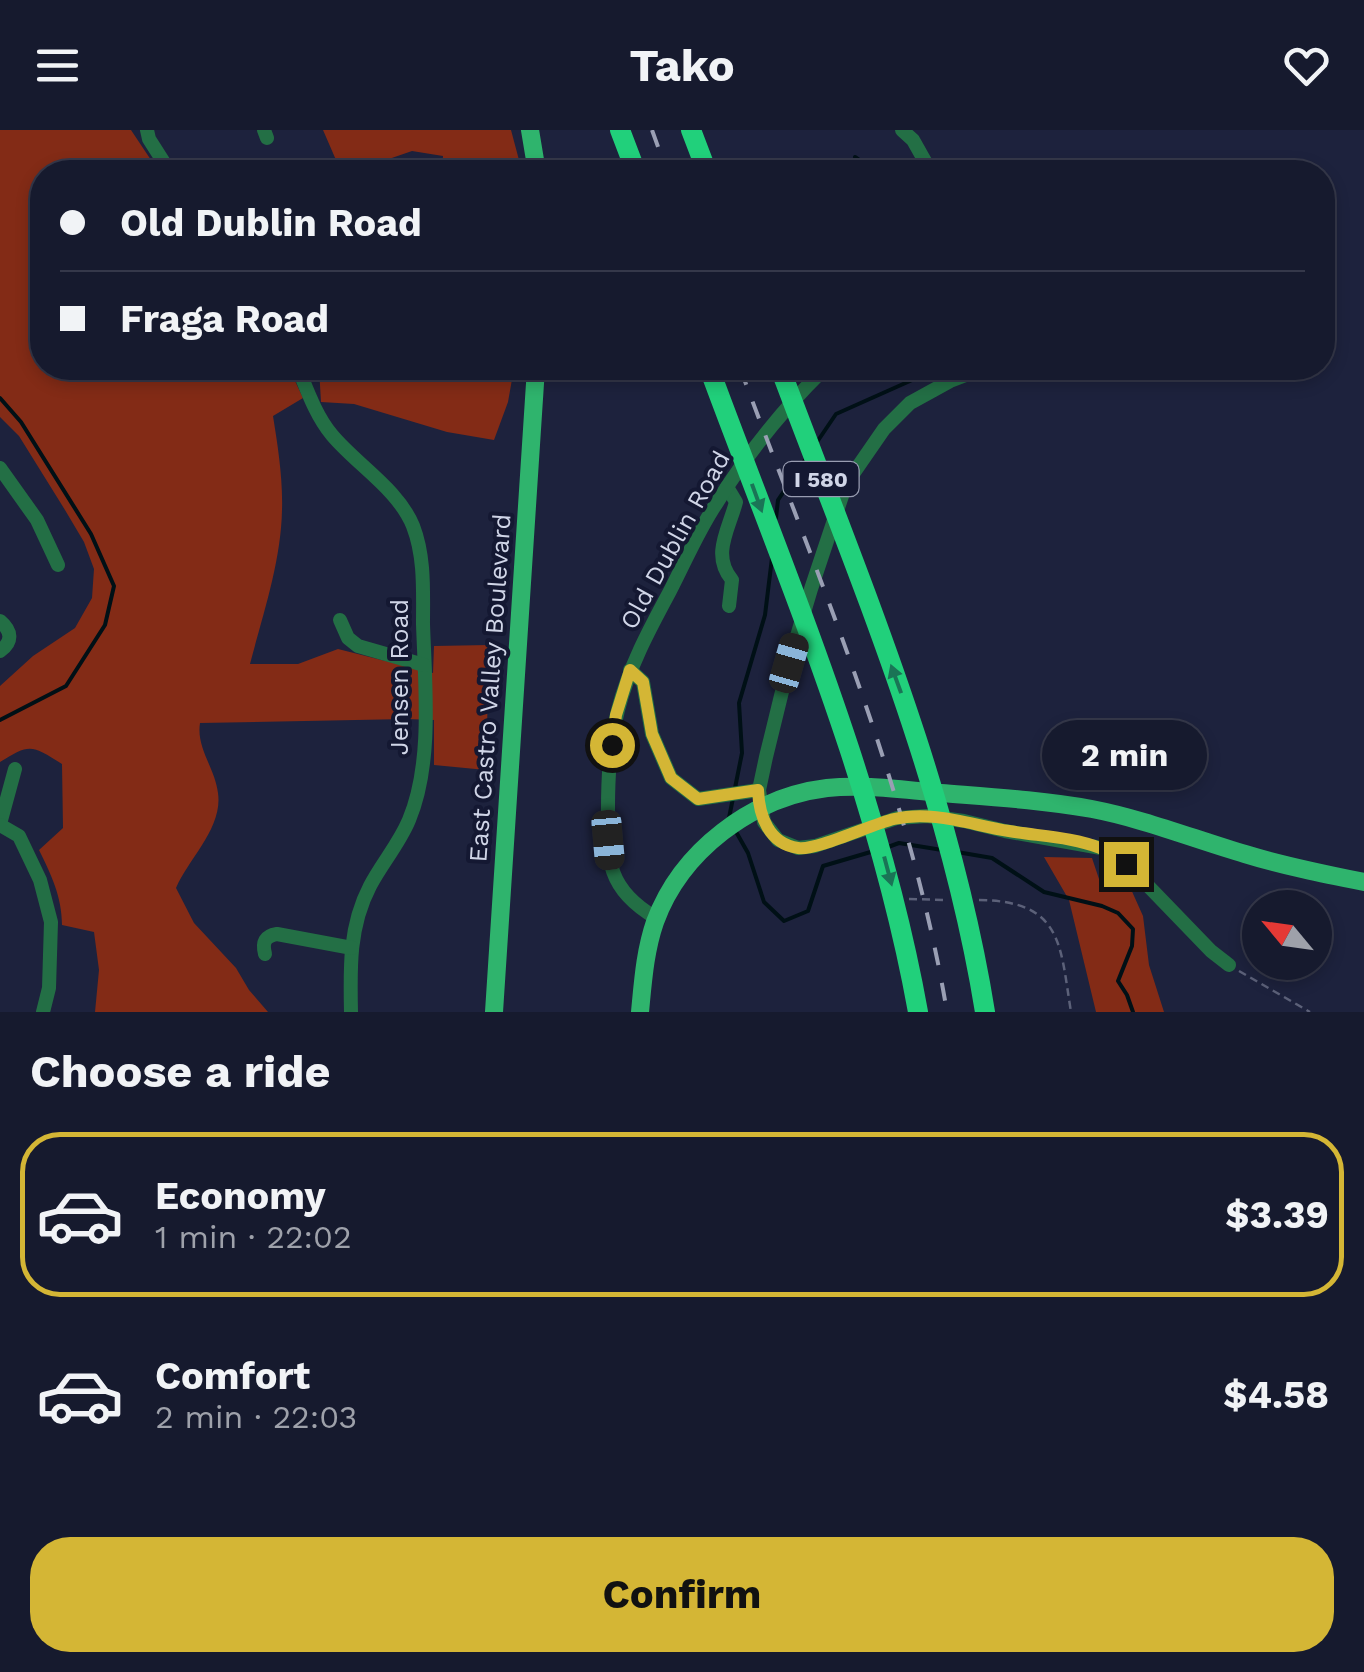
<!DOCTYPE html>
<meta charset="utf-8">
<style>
:root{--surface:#161a2e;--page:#23273a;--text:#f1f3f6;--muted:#9ea1aa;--line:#35384a;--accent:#d4b635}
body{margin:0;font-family:"Work Sans",sans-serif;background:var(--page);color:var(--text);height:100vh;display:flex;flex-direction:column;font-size:38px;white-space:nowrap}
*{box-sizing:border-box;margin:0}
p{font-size:32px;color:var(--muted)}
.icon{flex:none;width:55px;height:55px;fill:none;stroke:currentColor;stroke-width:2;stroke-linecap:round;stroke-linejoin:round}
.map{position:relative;height:882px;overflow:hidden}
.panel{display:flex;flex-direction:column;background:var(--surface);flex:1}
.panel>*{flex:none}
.banner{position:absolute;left:30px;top:30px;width:1305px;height:220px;border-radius:40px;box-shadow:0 5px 15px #0003,0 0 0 2px var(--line);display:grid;align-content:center;height:220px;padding:0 30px;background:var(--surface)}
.needle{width:65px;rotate:299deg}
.buttons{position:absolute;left:1242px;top:760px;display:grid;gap:20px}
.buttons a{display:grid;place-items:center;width:90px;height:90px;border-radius:50%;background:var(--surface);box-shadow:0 5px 15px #0003,0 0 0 2px var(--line);font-size:50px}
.end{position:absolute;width:45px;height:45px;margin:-22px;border:12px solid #d4b635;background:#111;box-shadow:0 0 0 5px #111}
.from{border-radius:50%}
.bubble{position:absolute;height:70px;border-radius:35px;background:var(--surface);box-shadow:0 5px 15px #0003,0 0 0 2px var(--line);font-size:32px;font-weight:700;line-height:70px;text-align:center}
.car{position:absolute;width:30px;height:60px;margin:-30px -15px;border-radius:12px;box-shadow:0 0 8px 2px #0007;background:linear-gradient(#222 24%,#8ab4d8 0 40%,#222 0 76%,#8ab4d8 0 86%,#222 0)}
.banner b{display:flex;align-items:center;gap:35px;height:95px;font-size:38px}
.banner b+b{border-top:2px solid var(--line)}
.banner i{width:25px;height:25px;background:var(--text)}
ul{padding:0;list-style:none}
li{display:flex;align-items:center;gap:30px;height:165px;margin:0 20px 15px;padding:0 10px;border:5px solid transparent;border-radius:40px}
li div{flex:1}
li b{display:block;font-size:38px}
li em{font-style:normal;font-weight:700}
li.on{border-color:var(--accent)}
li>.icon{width:90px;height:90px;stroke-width:1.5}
h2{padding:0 30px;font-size:45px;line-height:120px}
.primary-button{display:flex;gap:20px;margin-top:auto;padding:20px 30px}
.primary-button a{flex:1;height:115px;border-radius:40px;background:var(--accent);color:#111;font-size:40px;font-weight:700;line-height:115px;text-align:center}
header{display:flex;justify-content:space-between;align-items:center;height:130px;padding:0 30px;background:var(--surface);font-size:45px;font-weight:700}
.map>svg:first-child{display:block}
.green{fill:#832b16}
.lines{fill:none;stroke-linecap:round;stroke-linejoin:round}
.stream{stroke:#001016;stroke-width:4}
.path{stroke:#5c6179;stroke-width:2.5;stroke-dasharray:8 5;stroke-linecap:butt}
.minor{stroke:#236f45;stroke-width:14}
.major{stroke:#2fb46d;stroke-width:18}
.highway{stroke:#21d07b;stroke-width:20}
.rail{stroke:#9a9fb4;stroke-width:4;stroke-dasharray:18 18;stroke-linecap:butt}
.oneway{fill:#1a7456}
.route{stroke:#d4b635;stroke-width:12}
.labels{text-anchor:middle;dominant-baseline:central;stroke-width:8;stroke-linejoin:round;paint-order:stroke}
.shield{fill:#141832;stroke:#989cb1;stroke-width:2.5}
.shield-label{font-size:22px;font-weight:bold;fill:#d0d5e7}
.street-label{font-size:25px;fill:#d0d5e7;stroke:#141832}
</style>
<header><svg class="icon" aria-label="menu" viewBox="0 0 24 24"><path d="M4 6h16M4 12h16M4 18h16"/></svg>Tako<svg class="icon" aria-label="heart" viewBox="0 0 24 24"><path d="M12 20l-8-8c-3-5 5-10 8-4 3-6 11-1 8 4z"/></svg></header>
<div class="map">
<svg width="1364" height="882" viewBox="0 0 1364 882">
<rect width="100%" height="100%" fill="#1d223d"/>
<g class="green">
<path d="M0 0H131L159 42H42V238H289L303 268 273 286C278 317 283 349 282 380 281 432 263 484 250 534H298L338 519 433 543 434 516 489 515 486 640 434 635V590L407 589 200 593C196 618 215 638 218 663 223 698 189 728 176 758L194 793 236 838 249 860 268 882H95L99 840 94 802 62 795C62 767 51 744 39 720L63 698 62 634C32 615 30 613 0 632V556L33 526 75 498 92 468 94 439 84 412 65 380 19 306 0 287Z"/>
<path d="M323 0H511L519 30V42H442L443 26 412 21 386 30H336Z"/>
<path d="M319 238H514L508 272 494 310 447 302 354 274 321 272Z"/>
<path d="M1044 727 1092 728 1101 755 1106 746 1130 757 1143 786 1149 835 1164 882H1096L1069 770Z"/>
</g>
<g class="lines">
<g class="stream">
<path d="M855 27 876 42"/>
<path d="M0 268 21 292 91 404 114 456 105 495 66 556 0 590"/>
<path d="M815 315 836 284 939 238"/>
<path d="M776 388 778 370 807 327"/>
<path d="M735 658 742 623 739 573 765 485 772 428"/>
<path d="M729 688 733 668"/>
<path d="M735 700 748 723 764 772 784 791 808 781 823 736 874 721"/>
<path d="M888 717 899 713 942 720"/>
<path d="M957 722 992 728 1044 762 1102 776 1118 783 1133 799 1132 816 1118 851 1127 865 1133 882"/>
</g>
<g class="path">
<path d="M909 769 946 770"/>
<path d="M979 770C1063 771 1060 815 1071 882"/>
<path d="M1239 841 1310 882"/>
</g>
<g class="minor">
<path d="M147 0 149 9 170 42"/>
<path d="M264 0 267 8"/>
<path d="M902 0 913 10 931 42"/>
<path d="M298 238C307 260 316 286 332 305 357 335 398 359 413 396 425 427 423 461 423 494 425 555 433 633 409 690 399 714 382 733 370 756 349 796 350 838 351 882"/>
<path d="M984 238 950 251 910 273 884 299 846 354 811 459 789 533 766 627 759 660 764 692 778 710 798 718 815 716 897 688 927 686 964 691 1005 701 1101 718 1127 734 1211 821 1229 835"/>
<path d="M0 338 37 390 58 435"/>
<path d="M727 357 736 372C729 399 711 425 732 450L729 476"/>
<path d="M340 490 348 508 358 516 424 535"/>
<path d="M0 491C12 501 13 512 0 521"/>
<path d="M630 540 643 552 652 604 671 648 698 669 759 660"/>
<path d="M0 694 15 639"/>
<path d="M0 695 19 706 40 750 51 792 49 858 43 882"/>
<path d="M656 788C607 759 607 731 608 678 608 646 610 611 618 580 629 537 649 500 670 461 685 432 698 401 716 374 747 324 784 278 825 238"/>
<path d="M265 824C262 812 265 806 277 804L352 818"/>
</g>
<g class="major">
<path d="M530 0 537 42"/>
<path d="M494 882 536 238"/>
<path d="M640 882C643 851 645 821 655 792 681 721 752 667 827 658 864 654 903 660 941 663 991 667 1042 670 1092 679 1144 689 1194 709 1245 724 1284 736 1324 744 1364 752"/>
</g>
<g class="highway">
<path d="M620 0 636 42"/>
<path d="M691 0 707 42"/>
<path d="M709 238C787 449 878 659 918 882"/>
<path d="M780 238C859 449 949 658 985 882"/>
</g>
<g class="rail">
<path d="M652 0 667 42"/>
<path d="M740 238C818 448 910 660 947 882"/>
</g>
</g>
<defs><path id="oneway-solid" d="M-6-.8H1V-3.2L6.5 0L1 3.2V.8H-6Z" transform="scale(2.5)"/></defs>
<g class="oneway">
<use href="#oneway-solid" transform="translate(757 368) rotate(70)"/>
<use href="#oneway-solid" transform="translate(896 549) rotate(-110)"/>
<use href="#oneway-solid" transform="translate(888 741) rotate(75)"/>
</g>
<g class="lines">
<path class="route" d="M612 615 616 585 630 540 643 552 652 604 671 648 698 669 758 660C759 686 769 714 798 718 816 721 872 694 894 689 933 680 971 695 1009 701 1037 706 1073 707 1100 718 1109 721 1118 729 1126 734"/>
</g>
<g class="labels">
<rect class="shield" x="783.5" y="332" width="75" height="34" rx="8"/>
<g class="shield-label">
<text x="821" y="349">I 580</text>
</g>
<g class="street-label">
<text transform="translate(675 410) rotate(-61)">Old Dublin Road</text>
<text transform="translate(399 547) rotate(-90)">Jensen Road</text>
<text transform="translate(490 558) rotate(-86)">East Castro Valley Boulevard</text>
</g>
</g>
</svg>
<div class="buttons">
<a><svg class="needle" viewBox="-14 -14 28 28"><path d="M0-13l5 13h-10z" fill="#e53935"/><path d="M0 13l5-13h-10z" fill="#9ea1aa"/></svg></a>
</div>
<i class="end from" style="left:612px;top:615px"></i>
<i class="end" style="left:1126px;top:734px"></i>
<div class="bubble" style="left:1042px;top:590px;width:165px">2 min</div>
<i class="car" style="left:789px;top:533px;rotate:16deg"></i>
<i class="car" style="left:608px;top:710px;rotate:175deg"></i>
<div class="banner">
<b><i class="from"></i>Old Dublin Road</b>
<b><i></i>Fraga Road</b>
</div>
</div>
<section class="panel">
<h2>Choose a ride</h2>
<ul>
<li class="on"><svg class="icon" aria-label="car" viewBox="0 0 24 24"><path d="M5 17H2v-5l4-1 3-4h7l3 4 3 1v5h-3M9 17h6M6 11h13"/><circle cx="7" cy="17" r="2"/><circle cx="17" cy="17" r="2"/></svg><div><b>Economy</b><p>1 min · 22:02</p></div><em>$3.39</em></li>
<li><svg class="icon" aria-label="car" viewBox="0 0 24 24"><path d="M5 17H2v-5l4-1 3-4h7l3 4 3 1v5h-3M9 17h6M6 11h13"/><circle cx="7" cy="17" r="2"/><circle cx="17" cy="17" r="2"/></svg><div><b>Comfort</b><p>2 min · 22:03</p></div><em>$4.58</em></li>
</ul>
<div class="primary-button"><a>Confirm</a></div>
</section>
